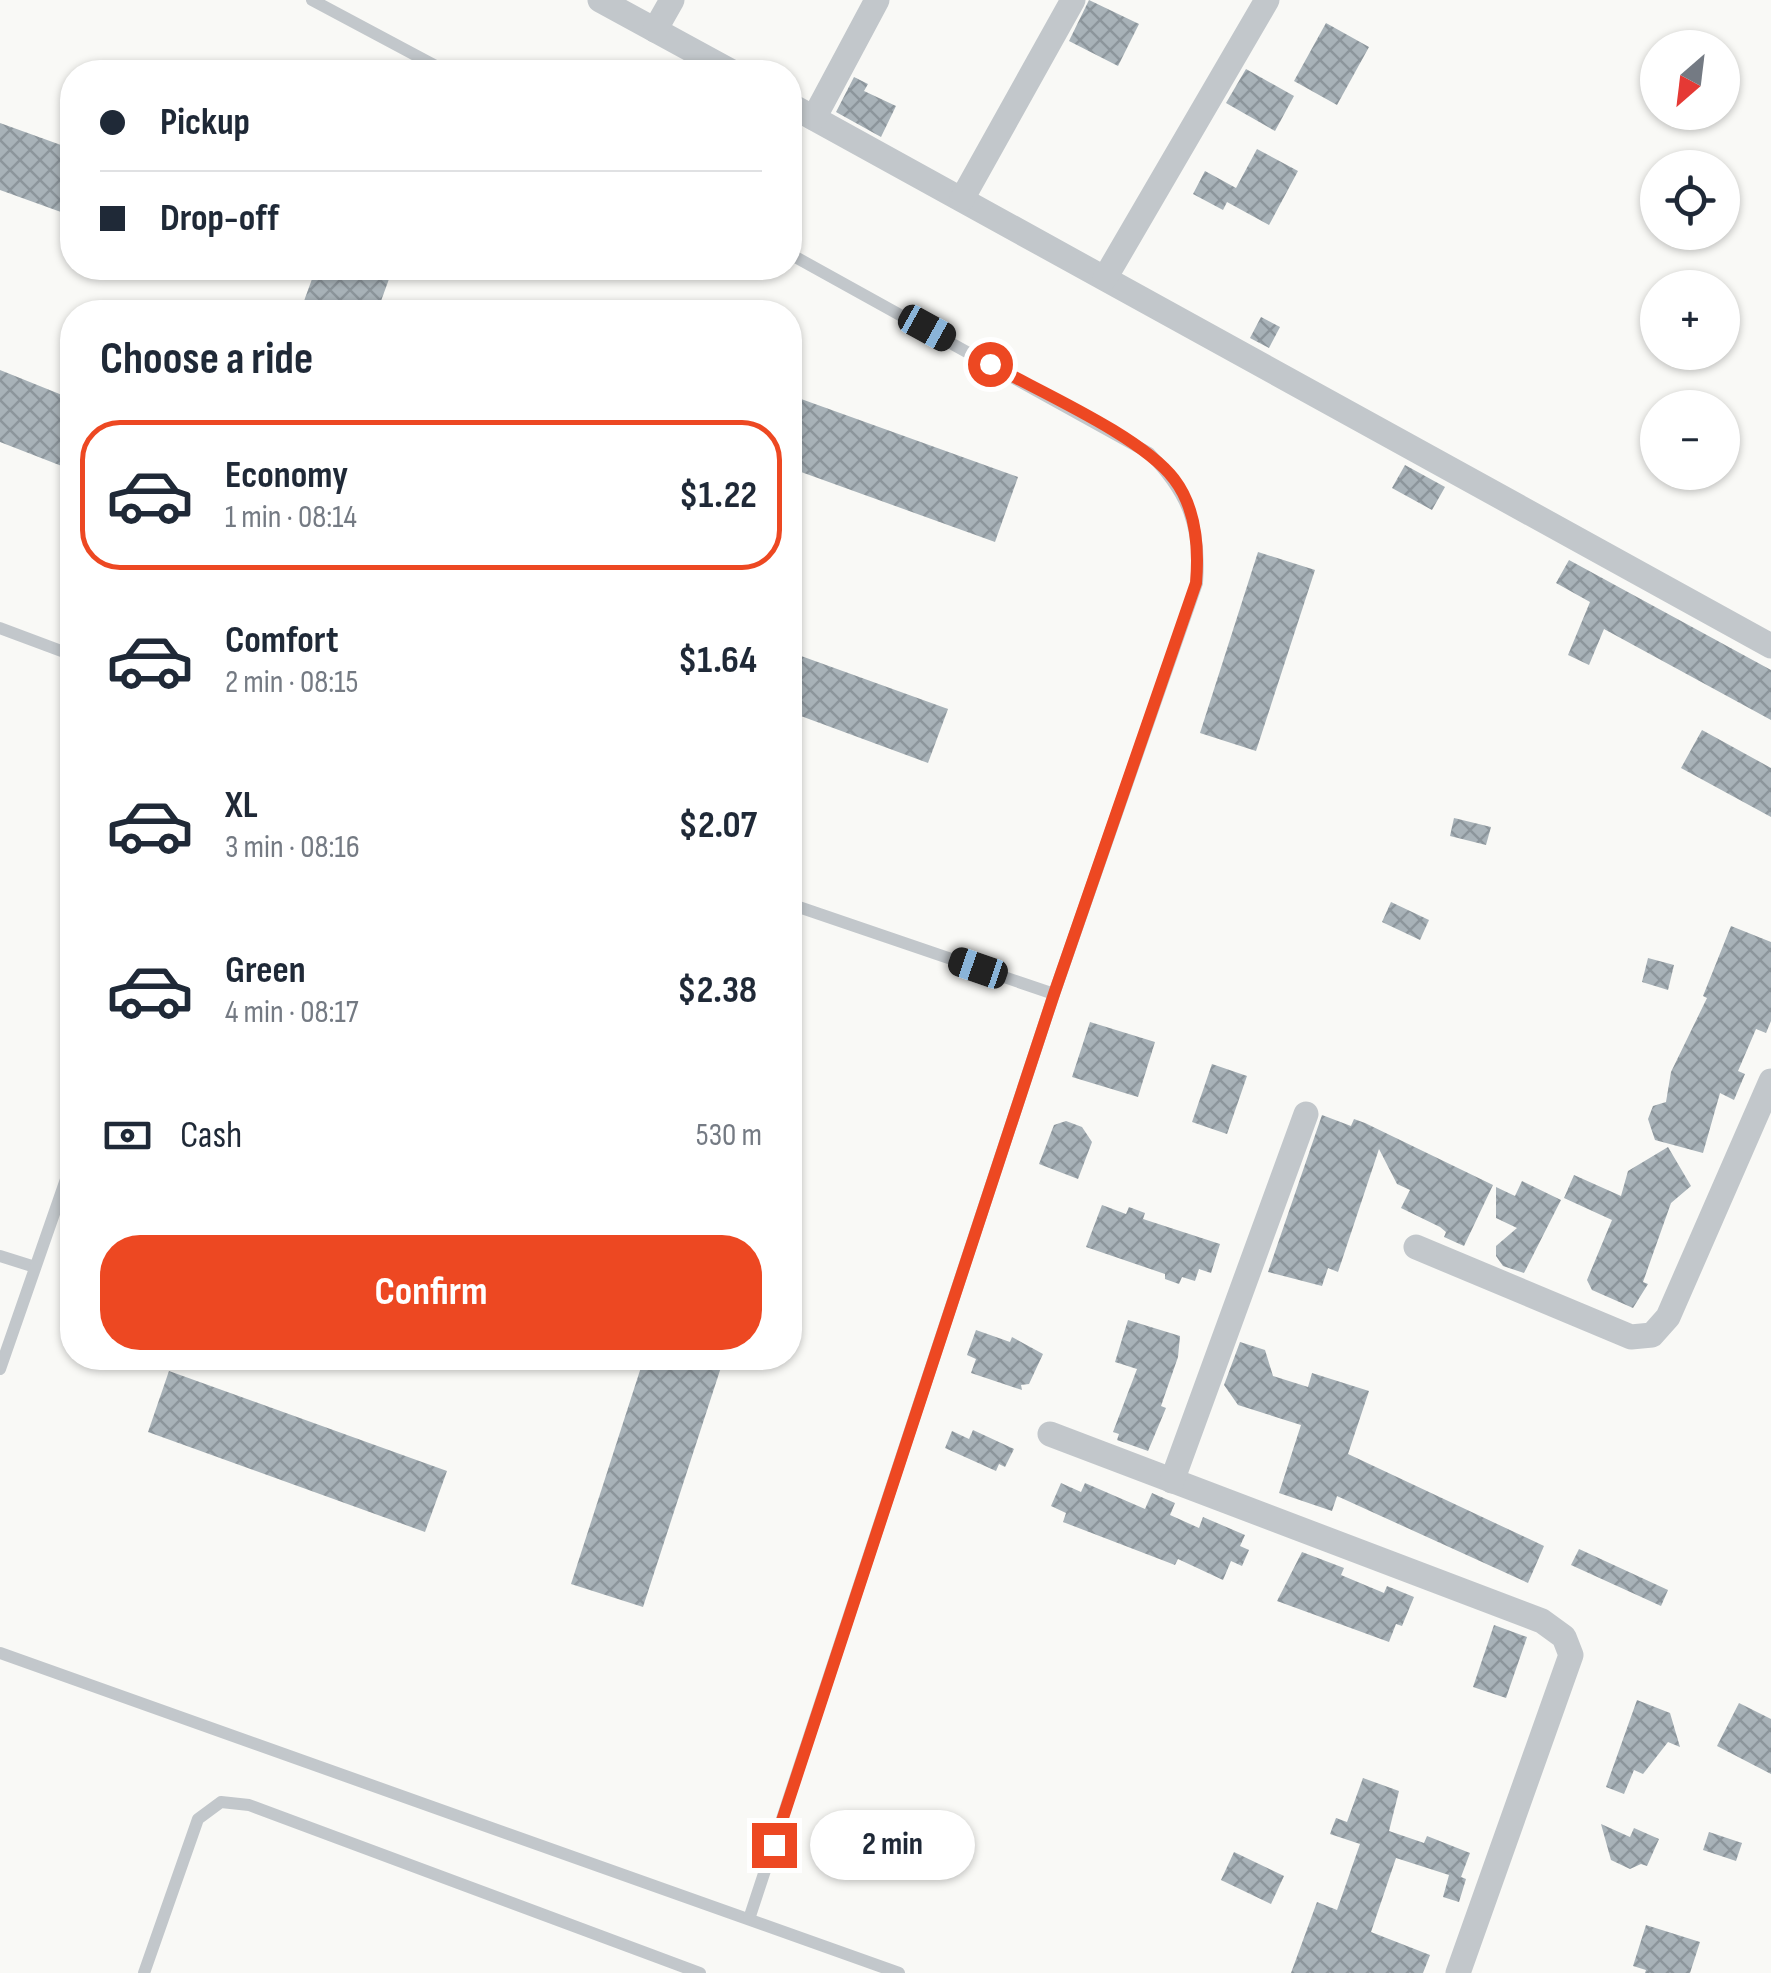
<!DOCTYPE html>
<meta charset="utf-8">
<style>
:root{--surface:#fff;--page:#f2f2f3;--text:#1f2937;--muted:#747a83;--line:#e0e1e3;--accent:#ed4822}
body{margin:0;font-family:"Sofia Sans Condensed",sans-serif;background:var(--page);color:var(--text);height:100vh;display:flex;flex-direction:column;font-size:38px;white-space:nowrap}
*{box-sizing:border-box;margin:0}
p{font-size:32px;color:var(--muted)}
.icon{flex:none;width:55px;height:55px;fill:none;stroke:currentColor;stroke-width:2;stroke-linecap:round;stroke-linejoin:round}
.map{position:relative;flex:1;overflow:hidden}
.sheet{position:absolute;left:60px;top:300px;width:742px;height:1070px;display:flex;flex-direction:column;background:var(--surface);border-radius:40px;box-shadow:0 2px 8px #0004}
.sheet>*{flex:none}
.banner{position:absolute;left:60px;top:60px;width:742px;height:220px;border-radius:40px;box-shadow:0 2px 8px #0004;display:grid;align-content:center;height:220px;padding:0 40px;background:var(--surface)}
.needle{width:65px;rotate:208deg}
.buttons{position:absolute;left:1640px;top:30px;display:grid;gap:20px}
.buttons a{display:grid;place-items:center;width:100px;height:100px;border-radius:50%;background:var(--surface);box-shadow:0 2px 8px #0004;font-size:50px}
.end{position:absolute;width:45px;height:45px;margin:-22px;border:12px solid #ed4822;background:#fff;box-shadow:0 0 0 5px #fff}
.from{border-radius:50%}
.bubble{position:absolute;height:70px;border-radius:35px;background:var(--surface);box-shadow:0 2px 8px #0004;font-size:32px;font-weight:700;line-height:70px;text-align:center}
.car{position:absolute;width:30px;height:60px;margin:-30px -15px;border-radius:12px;box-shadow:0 0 8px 2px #0007;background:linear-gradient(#222 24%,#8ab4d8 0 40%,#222 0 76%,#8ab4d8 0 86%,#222 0)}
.banner b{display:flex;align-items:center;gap:35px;height:95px;font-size:38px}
.banner b+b{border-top:2px solid var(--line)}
.banner i{width:25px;height:25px;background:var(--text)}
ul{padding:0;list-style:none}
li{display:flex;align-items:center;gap:30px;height:150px;margin:0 20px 15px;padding:0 20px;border:5px solid transparent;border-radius:40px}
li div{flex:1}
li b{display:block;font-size:38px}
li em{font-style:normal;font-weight:700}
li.on{border-color:var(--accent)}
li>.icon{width:90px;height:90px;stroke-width:1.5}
h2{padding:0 40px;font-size:45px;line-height:120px}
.pay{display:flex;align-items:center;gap:25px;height:110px;padding:0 40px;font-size:38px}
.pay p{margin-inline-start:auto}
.cta{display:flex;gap:20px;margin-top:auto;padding:20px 40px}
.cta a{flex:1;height:115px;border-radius:40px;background:var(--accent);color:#fff;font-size:40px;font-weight:700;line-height:115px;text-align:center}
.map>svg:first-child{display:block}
.building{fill:url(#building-cross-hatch)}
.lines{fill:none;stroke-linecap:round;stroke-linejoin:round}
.service{stroke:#c2c7cb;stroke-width:12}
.minor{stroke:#c2c7cb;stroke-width:25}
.route{stroke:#ed4822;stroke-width:12}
</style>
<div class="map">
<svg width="1771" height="1973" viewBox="0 0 1771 1973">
<defs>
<pattern id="building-cross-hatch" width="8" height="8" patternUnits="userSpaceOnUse" patternTransform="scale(2.5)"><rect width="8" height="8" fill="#a8b2b8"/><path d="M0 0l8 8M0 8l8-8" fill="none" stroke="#8c959b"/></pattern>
</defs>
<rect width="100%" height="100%" fill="#f9f9f6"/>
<g class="building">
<path d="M1089 0 1139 24 1118 66 1069 41Z"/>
<path d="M1326 23 1369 47 1337 105 1294 81Z"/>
<path d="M1246 69 1294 96 1275 131 1226 103Z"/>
<path d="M854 77 868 84 864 91 896 106 881 137 836 112Z"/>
<path d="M0 123 72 149V216L0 190Z"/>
<path d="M1257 149 1298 171 1269 225 1227 202 1223 210 1193 194 1205 171 1236 188Z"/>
<path d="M316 268H393L377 312H300Z"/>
<path d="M1261 317 1280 327 1269 348 1250 338Z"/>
<path d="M0 370 72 399V470L0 442Z"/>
<path d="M790 395 1018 477 995 542 790 468Z"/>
<path d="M1405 465 1445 487 1432 510 1392 488Z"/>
<path d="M1258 552 1315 570 1256 751 1200 733Z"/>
<path d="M1569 560 1771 670V720L1604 629 1589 665 1568 655 1590 602 1556 583Z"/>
<path d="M790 652 948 709 928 763 790 712Z"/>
<path d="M1702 730 1771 768V817L1681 768Z"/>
<path d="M1454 818 1491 827 1486 845 1450 836Z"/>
<path d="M1391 902 1429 920 1420 940 1382 922Z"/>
<path d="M1731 926 1771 942V1021L1766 1033 1756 1029 1738 1071 1745 1074 1734 1100 1720 1093 1703 1153 1655 1140 1648 1119 1653 1106 1666 1102 1671 1072 1707 998 1703 996Z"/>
<path d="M1648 958 1674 965 1668 990 1642 982Z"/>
<path d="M1090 1022 1155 1042 1138 1097 1072 1077Z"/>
<path d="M1212 1064 1247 1076 1227 1134 1192 1122Z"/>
<path d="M1322 1115 1351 1126 1354 1119 1365 1123 1493 1185 1464 1246 1444 1237 1446 1232 1440 1227 1401 1208 1410 1190 1397 1184 1379 1149 1338 1272 1328 1268 1322 1286 1268 1272Z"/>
<path d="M1066 1121 1082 1127 1092 1142 1078 1179 1039 1164 1054 1125Z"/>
<path d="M1668 1147 1691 1186 1671 1203 1643 1282 1648 1284 1633 1308 1592 1290 1587 1280 1612 1220 1564 1198 1574 1175 1621 1196 1628 1171Z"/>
<path d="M1522 1181 1561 1200 1524 1273 1503 1266 1496 1256V1246L1517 1228 1496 1218V1187L1515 1196Z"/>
<path d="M1102 1205 1126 1214 1129 1207 1145 1213 1143 1219 1220 1244 1211 1273 1199 1269 1195 1281 1182 1277 1179 1284 1165 1279V1274L1086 1247Z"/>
<path d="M1128 1320 1180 1336 1178 1357 1161 1406 1166 1408 1148 1451 1117 1440 1119 1434 1113 1432 1137 1369 1115 1362Z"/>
<path d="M976 1330 1010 1342 1012 1337 1043 1354 1029 1384 1021 1385 1022 1390 971 1373 976 1359 967 1355Z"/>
<path d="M1240 1342 1265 1350 1273 1376 1308 1387 1312 1373 1369 1391 1348 1454 1544 1546 1528 1583 1337 1496 1332 1511 1279 1493 1301 1425 1238 1405 1224 1385Z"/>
<path d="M644 1358H724L643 1607 571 1584Z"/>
<path d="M169 1371 447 1471 425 1532 148 1432Z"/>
<path d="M973 1430 1014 1449 1005 1467 999 1464 996 1471 945 1448 952 1431 969 1439Z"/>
<path d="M1061 1483 1081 1492 1085 1483 1145 1509 1152 1493 1175 1503 1170 1515 1199 1528 1203 1517 1245 1535 1240 1546 1249 1550 1242 1566 1231 1561 1223 1580 1178 1559 1175 1565 1063 1522 1066 1513 1051 1506Z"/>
<path d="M1579 1549 1668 1590 1661 1606 1571 1565Z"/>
<path d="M1302 1552 1344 1568 1341 1575 1384 1593 1387 1586 1414 1597 1402 1626 1396 1624 1389 1642 1277 1601Z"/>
<path d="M1494 1625 1527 1637 1506 1698 1473 1687Z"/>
<path d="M1637 1700 1670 1713 1680 1747 1668 1742 1643 1774 1634 1770 1624 1794 1606 1787Z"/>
<path d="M1739 1703 1771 1719V1774L1717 1746Z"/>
<path d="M1363 1778 1399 1791 1389 1831 1424 1843 1427 1836 1470 1853 1461 1877 1466 1879 1459 1902 1443 1897 1449 1875 1396 1858 1371 1932 1430 1955 1423 1973H1291L1317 1902 1337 1910 1360 1844 1330 1834 1336 1818 1347 1822Z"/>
<path d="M1601 1824 1630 1837 1634 1828 1659 1839 1647 1866 1641 1864 1630 1869 1611 1860Z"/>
<path d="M1709 1832 1742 1843 1736 1861 1703 1850Z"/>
<path d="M1234 1852 1284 1876 1271 1904 1221 1880Z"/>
<path d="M1646 1925 1700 1942 1690 1973H1645L1646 1970 1633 1966Z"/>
</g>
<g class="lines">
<g class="service">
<path d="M312 0 447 72"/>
<path d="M0 628 72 655"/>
<path d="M790 904 1054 994"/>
<path d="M0 1256 35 1267"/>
<path d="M0 1369 72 1162"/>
<path d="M0 1653 899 1973"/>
<path d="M749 1919 1054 994 1197 583C1201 526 1188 493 1149 453L790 254"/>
<path d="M144 1973 198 1819 221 1802 249 1805 700 1973"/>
</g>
<g class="minor">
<path d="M600 0 732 72"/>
<path d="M655 30 672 0"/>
<path d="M790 105 1771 646"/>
<path d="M814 118 877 0"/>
<path d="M962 199 1073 0"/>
<path d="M1105 278 1267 0"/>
<path d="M1416 1247 1631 1337 1652 1335 1668 1317 1771 1081"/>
<path d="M1050 1434 1542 1621 1564 1637 1571 1655 1458 1973"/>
<path d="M1172 1481 1306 1114"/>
</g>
</g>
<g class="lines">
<path class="route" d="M774 1845 1054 994 1196 583C1199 548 1197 509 1174 479 1141 436 1040 392 990 364"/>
</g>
</svg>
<div class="buttons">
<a><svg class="needle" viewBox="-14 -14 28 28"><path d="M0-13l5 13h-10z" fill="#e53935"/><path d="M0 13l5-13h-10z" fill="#747a83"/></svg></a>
<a><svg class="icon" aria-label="locate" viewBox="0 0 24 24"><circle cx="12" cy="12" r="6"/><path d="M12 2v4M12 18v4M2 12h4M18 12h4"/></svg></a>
<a>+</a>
<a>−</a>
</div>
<i class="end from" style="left:990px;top:364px"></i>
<i class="end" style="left:774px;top:1845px"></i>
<div class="bubble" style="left:810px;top:1810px;width:165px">2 min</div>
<i class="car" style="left:927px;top:328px;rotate:119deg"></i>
<i class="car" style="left:978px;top:968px;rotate:289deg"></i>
<div class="banner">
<b><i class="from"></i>Pickup</b>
<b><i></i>Drop-off</b>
</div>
<section class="sheet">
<h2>Choose a ride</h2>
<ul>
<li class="on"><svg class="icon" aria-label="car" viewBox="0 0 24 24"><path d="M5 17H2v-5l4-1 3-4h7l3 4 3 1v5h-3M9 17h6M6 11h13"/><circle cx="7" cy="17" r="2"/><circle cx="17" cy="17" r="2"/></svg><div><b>Economy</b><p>1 min · 08:14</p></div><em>$1.22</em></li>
<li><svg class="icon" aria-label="car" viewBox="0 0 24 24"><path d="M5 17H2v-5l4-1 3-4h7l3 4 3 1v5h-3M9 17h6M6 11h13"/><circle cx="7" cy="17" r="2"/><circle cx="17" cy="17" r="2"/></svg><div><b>Comfort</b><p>2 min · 08:15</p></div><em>$1.64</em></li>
<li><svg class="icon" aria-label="car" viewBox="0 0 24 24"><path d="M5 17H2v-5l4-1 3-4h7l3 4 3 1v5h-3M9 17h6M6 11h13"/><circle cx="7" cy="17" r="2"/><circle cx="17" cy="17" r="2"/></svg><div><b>XL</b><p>3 min · 08:16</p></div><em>$2.07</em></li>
<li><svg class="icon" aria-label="car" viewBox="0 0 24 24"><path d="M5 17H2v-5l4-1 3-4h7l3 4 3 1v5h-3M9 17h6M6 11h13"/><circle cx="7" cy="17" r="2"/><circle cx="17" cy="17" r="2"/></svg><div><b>Green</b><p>4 min · 08:17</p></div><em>$2.38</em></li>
</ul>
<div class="pay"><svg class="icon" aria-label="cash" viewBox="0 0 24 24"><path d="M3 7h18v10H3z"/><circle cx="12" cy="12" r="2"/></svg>Cash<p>530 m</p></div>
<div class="cta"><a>Confirm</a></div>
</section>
</div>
